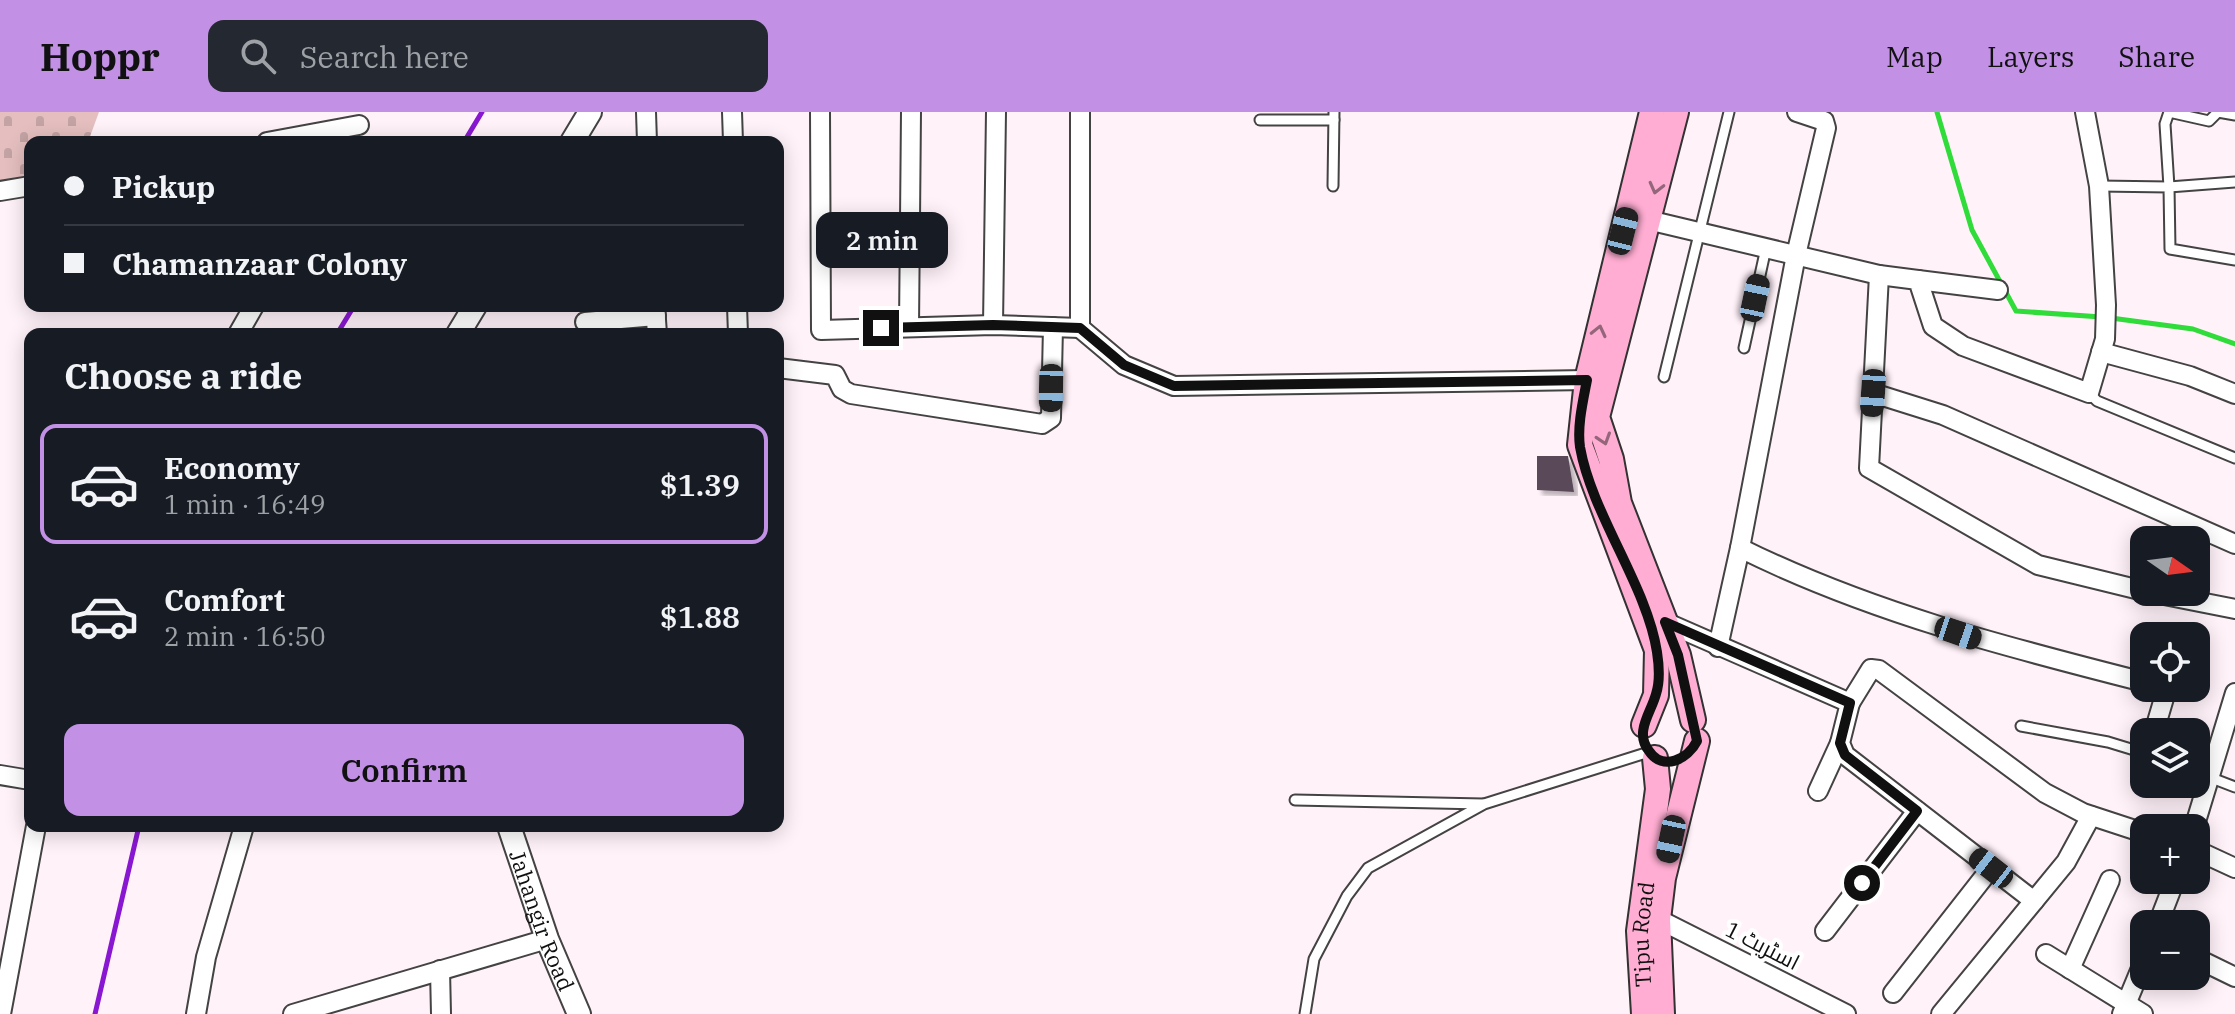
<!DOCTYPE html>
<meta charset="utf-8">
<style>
:root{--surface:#171b24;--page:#242831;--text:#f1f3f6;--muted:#9ea1a6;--line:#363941;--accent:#c290e5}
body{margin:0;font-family:"IBM Plex Serif",Cairo,serif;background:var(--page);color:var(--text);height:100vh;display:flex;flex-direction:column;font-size:30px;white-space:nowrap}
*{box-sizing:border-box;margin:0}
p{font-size:26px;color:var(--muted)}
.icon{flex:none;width:44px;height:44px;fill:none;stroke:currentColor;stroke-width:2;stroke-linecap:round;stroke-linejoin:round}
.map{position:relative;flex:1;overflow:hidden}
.sheet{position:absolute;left:24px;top:216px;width:760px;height:504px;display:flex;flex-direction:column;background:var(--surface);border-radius:16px;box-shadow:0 4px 20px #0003}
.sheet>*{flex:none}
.guide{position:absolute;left:24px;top:24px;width:760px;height:176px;border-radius:16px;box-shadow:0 4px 20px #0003;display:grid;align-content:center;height:176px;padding:0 40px;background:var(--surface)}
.needle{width:52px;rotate:104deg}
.fabs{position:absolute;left:2130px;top:414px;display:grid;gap:16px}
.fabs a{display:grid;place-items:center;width:80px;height:80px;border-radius:16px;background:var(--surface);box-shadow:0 4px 20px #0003;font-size:40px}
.end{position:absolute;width:36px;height:36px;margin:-18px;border:10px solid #101010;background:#fff;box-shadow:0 0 0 4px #fff}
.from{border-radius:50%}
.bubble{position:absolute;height:56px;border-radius:16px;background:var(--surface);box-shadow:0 4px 20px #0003;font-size:26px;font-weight:600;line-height:56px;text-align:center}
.car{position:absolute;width:24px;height:48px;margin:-24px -12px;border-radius:10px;box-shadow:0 0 6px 2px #0007;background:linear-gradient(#222 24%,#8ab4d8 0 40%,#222 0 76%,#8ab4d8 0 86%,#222 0)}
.guide b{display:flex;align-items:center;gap:28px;height:76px;font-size:30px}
.guide b+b{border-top:2px solid var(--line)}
.guide i{width:20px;height:20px;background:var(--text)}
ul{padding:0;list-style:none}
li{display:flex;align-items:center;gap:24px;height:120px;margin:0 16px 12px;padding:0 24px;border:4px solid transparent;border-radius:16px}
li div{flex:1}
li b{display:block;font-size:30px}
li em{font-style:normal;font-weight:600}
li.selected{border-color:var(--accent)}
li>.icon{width:72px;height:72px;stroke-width:1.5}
h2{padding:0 40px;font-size:36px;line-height:96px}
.primary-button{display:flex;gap:16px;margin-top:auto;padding:16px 40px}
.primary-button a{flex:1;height:92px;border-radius:16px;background:var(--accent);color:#111;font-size:32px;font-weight:600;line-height:92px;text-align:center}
header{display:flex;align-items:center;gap:48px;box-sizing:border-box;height:112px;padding:0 40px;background:var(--accent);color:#111}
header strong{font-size:38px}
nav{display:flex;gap:44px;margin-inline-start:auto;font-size:28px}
.search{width:560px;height:72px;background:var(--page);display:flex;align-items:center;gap:20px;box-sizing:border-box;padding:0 28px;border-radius:16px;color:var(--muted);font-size:30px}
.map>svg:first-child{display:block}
.cemetery{fill:url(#cemetery-stones)}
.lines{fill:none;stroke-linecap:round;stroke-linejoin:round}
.stream{stroke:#2fdc39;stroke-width:5}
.building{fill:#5a4a59;filter:url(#shadow)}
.service-casing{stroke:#434343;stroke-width:13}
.minor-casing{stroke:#434343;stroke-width:22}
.tertiary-casing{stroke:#434343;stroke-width:26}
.secondary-casing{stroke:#323232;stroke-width:28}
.service{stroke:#fff;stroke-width:9}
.minor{stroke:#fff;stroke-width:18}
.tertiary{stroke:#fff;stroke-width:22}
.secondary{stroke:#ffadd2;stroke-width:24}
.rail{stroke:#8917d1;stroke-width:5}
.oneway{stroke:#93667b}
.route{stroke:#101010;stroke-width:10}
.labels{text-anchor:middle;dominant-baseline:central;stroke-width:8;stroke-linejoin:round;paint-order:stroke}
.street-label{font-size:22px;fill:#101010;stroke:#fff}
</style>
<header>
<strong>Hoppr</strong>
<div class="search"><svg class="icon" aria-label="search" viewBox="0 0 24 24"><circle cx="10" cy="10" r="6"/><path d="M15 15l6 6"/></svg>Search here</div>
<nav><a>Map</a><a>Layers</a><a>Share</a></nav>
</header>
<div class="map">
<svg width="2235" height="902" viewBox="0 0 2235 902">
<defs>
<pattern id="cemetery-stones" width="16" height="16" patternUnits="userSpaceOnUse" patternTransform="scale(2)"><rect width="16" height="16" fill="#e5bfc0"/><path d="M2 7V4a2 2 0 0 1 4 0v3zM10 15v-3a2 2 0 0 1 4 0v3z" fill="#c3a3a4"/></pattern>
<filter id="shadow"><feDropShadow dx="5" dy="5" stdDeviation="2" flood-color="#0004"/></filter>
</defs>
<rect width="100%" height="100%" fill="#fff2f9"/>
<path class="cemetery" d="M0 0H99L88 30H30V63L0 69Z"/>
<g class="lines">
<g class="stream">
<path d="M1937 0 1972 118 2016 199 2101 205"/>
<path d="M2111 206 2193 217 2235 232"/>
</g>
</g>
<path class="building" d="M1537 344H1568L1574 380 1537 378Z"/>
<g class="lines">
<defs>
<g id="service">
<path d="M2235 3 2218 0 2209 9 2169 0 2165 12 2169 75 2235 70"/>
<path d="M1260 8H1334"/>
<path d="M1333 74 1334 0"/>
<path d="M2099 74 2169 75 2170 137 2235 148"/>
<path d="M1744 236 1766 136"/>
<path d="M1664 265 1729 0"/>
<path d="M2089 281 2097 289 2235 346"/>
<path d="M2183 524 2185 518"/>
<path d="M2021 614 2108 630 2144 641"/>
<path d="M2209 665 2235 675"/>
<path d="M1295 688 1483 692"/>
<path d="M1305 902 1314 847 1347 784 1368 756 1484 692 1649 640"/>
</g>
<g id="minor">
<path d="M646 0 647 30"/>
<path d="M732 0 733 30"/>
<path d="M820 0 821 218 993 213 1080 216"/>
<path d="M267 30 359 13"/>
<path d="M0 79 30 74"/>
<path d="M1648 108 1879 163 1918 168 1933 214 1963 234 2089 281 2105 227 2106 193 2099 74 2085 0"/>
<path d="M1879 163 1869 356 2038 453 2144 479"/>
<path d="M1918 168 1998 178"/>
<path d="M655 194 657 222"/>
<path d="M737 194 738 222"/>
<path d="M585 210 656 204"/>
<path d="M993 213 996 0"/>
<path d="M909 215 911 0"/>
<path d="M1080 216 1124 253 1174 274 1587 268"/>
<path d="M1080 216V0"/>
<path d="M238 222 254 194"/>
<path d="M2101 240 2190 264 2235 282"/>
<path d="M778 256 835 263 842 277 851 282 1042 312 1051 306 1053 215"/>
<path d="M1873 281 1943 303 2235 432"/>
<path d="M1740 436 1796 143 1826 16 1824 9 1797 0"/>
<path d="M2149 480 2235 497"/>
<path d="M1665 510 1850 591 1840 631 1845 643 2034 789"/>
<path d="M1718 535 1740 436C1869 500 2006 535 2144 570"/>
<path d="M1850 591 1871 557 1879 558 2045 681 2083 701 2144 721"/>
<path d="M2154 620 2167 576"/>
<path d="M0 663 30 668"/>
<path d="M1818 679 1840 631"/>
<path d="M2194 716 2235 581"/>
<path d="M2196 738 2235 756"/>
<path d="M1658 807 1846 902"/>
<path d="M2158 812 2175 768"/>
<path d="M1825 819 1917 699"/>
<path d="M2046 842 2143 902"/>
<path d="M2196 846 2235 865"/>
<path d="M2070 857 2110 768"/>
<path d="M440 858 441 902"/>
<path d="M1893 881 1991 756"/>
<path d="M1 902 36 714"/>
<path d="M196 902 206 845 244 714"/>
<path d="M293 902 547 827"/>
<path d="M1941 902 2066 750 2091 704"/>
<path d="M2122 902 2144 849"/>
</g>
<g id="tertiary">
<path d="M572 30 590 0"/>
<path d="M458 222 475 194"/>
<path id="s1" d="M509 714 547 827 579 902"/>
</g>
<g id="secondary">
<path d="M1676 0 1597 305 1611 347 1619 391 1678 543 1693 608"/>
<path d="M1644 613 1656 583 1657 538 1580 333 1587 268 1652 0"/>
<path id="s2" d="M1644 902 1639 819 1658 677 1655 646"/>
<path d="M1662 902 1658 807 1663 766 1697 629"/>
</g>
</defs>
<use href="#service" class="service-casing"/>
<use href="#minor" class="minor-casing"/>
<use href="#tertiary" class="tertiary-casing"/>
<use href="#secondary" class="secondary-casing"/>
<use href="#service" class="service"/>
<use href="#minor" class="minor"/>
<use href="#tertiary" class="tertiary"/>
<use href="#secondary" class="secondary"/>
<g class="rail">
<path d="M464 30 482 0"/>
<path d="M337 222 354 194"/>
<path d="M95 902 139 714"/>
</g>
</g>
<defs><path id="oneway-chevron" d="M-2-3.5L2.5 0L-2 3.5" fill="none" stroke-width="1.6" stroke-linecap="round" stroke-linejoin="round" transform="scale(2)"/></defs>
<g class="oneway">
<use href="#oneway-chevron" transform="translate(1656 76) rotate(104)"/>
<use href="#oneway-chevron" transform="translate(1599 219) rotate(-77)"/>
<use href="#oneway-chevron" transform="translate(1604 327) rotate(72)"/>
</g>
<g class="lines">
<path class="route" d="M881 216 993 213 1080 216 1124 253 1174 274 1587 268C1583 289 1577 314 1580 335 1592 403 1647 474 1657 540 1659 553 1660 570 1656 582 1651 601 1634 620 1649 639 1663 660 1688 647 1697 629L1678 543 1665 510 1850 591 1840 631 1845 643 1917 699 1862 771"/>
</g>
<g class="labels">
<g class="street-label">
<text stroke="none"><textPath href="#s1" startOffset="100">Jahangir Road</textPath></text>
<text stroke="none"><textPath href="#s2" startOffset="80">Tipu Road</textPath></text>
<text transform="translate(1763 833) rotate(27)">اسٹریٹ 1</text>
</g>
</g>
</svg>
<div class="fabs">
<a><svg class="needle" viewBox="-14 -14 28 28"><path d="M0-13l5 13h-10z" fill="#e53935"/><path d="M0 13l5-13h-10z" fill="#9ea1a6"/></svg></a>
<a><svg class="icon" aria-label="locate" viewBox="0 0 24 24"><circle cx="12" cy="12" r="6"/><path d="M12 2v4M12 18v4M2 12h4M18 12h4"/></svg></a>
<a><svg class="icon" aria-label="layers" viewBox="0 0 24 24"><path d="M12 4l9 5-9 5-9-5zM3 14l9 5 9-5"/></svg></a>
<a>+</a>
<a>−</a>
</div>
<i class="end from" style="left:1862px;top:771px"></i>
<i class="end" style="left:881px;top:216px"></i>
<div class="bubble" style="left:816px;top:100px;width:132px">2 min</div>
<i class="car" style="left:1623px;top:119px;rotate:14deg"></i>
<i class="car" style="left:1755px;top:186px;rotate:12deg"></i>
<i class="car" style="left:1051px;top:276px;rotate:181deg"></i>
<i class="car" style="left:1873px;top:281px;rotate:184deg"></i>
<i class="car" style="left:1958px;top:521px;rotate:109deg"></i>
<i class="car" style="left:1671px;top:727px;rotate:192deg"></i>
<i class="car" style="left:1991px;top:756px;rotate:308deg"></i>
<div class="guide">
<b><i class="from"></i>Pickup</b>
<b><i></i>Chamanzaar Colony</b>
</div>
<section class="sheet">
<h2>Choose a ride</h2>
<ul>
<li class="selected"><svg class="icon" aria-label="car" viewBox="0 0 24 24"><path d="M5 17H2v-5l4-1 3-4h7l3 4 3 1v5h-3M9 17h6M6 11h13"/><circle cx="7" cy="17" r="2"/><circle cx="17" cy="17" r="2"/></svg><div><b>Economy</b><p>1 min · 16:49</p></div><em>$1.39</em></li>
<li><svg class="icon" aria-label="car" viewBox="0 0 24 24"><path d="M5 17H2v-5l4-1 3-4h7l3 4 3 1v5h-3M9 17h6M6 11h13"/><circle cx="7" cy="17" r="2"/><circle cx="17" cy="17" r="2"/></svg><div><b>Comfort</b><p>2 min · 16:50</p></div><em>$1.88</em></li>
</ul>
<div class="primary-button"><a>Confirm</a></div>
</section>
</div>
